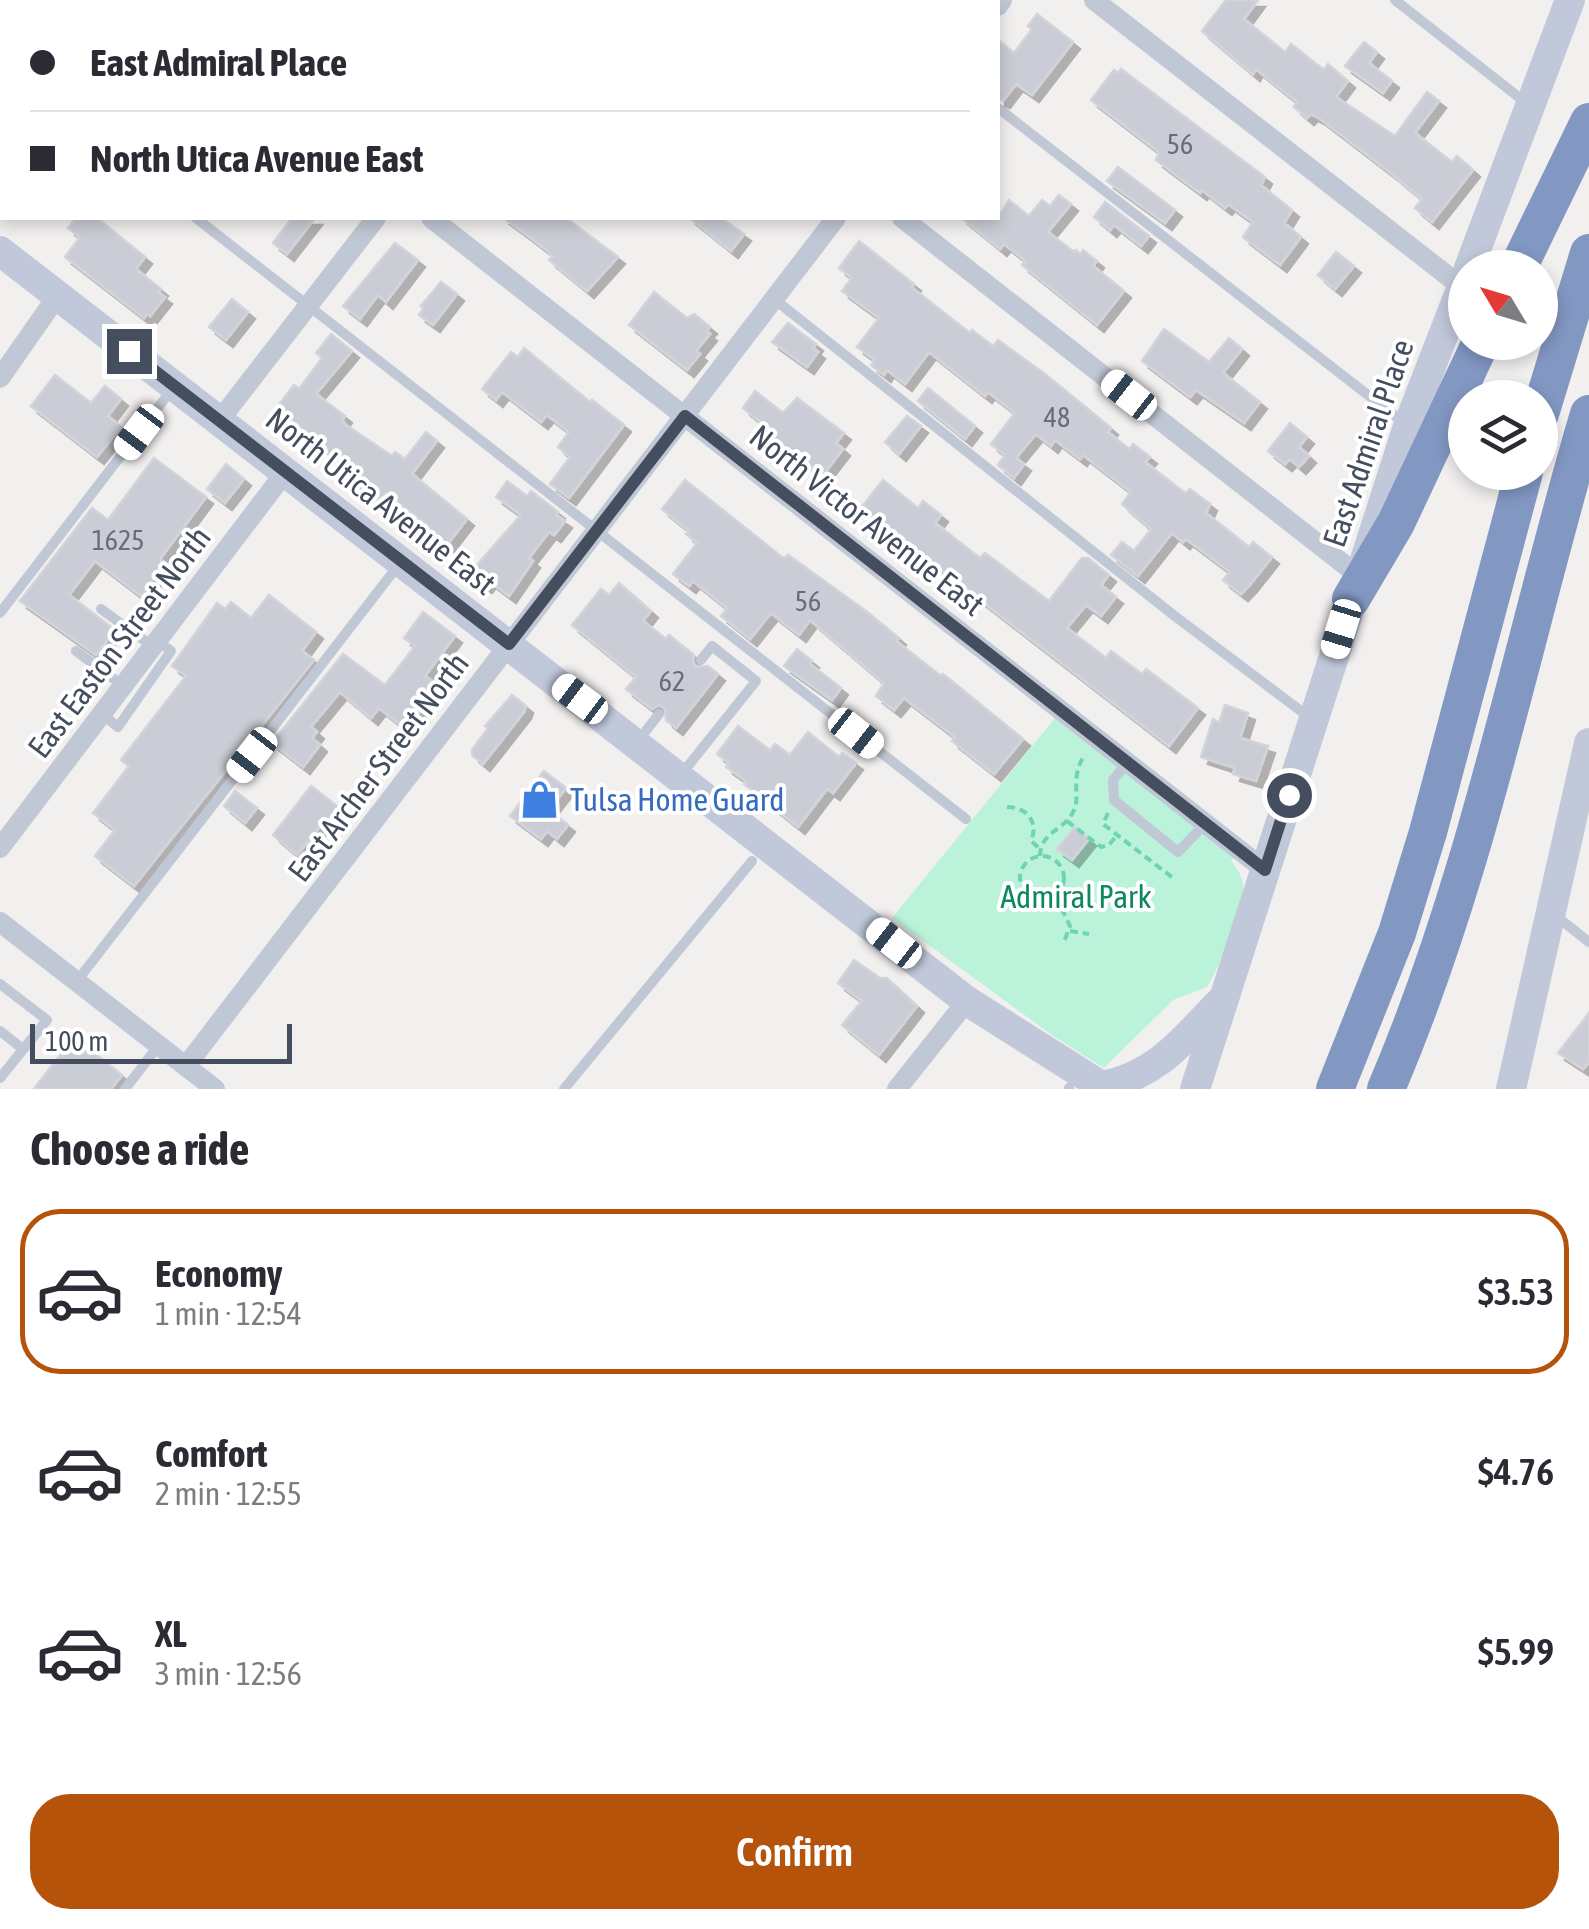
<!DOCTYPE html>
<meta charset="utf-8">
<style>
:root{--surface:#fff;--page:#f7f7f7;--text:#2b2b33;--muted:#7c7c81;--line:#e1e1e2;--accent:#b45309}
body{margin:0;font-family:"Asap Condensed",sans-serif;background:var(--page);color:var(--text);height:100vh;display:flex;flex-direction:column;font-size:38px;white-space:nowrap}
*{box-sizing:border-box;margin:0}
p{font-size:32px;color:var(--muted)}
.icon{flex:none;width:55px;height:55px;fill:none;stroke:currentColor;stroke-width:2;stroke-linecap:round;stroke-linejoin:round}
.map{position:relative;height:1089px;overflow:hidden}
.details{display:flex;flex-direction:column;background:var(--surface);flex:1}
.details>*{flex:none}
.hud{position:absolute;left:0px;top:0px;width:1000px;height:220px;box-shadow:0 5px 15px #0003;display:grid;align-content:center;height:220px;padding:0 30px;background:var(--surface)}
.needle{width:65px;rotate:308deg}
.buttons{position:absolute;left:1448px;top:250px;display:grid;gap:20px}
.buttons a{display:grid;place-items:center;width:110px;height:110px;border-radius:50%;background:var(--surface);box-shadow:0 5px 15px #0003;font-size:50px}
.scale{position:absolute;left:30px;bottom:25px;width:262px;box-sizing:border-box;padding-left:10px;border:5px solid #454e5e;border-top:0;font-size:28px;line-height:35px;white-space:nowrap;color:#454e5e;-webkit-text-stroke:8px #fff;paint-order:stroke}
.end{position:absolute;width:45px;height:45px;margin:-22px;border:12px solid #454e5e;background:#fff;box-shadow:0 0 0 5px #fff}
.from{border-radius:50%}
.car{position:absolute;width:30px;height:60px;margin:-30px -15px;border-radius:12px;box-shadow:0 0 8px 2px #0007;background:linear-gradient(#fff 24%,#345 0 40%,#fff 0 76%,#345 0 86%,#fff 0)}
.hud b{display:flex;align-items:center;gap:35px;height:95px;font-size:38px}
.hud b+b{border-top:2px solid var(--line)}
.hud i{width:25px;height:25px;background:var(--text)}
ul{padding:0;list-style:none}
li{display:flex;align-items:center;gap:30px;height:165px;margin:0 20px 15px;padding:0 10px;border:5px solid transparent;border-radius:40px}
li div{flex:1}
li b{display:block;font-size:38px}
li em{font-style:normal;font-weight:600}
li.on{border-color:var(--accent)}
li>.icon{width:90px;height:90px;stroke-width:1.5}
h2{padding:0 30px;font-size:45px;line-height:120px}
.action{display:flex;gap:20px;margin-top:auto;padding:20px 30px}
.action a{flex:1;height:115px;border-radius:40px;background:var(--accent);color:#fff;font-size:40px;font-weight:600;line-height:115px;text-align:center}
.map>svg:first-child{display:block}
.green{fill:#baf3da}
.building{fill:#cacdd5;stroke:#d2d3db;stroke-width:2.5;filter:url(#shadow)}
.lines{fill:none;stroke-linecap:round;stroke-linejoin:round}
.path{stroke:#6ed4b3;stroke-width:4;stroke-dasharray:8 5;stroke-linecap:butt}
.service{stroke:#c1c8d5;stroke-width:10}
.minor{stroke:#c1c8d5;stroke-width:20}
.secondary{stroke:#c0c8da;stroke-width:30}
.motorway{stroke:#8297c2;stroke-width:38}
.route{stroke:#454e5e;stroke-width:12}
.labels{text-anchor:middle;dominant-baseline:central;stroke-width:8;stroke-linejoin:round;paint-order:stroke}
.number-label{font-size:28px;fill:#666e7c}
.street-label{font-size:32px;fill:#454e5e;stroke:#fff}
.shop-label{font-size:32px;fill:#366cbe;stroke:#fff;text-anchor:start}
.park-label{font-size:32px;fill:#0f875f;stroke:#fff}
</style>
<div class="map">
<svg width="1589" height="1089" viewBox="0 0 1589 1089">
<defs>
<filter id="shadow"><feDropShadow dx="7" dy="7" stdDeviation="0" flood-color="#0004"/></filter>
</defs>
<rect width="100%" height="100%" fill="#f2efef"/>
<path class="green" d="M1055 718 1234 858 1231 861C1238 869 1244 879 1243 890 1241 913 1219 968 1207 987L1173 1000 1104 1068 1052 1035 892 918Z"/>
<g class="building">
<path d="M1226 0H1258L1244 19 1285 52 1291 44 1324 70 1328 64 1348 81 1336 97 1395 136 1427 92 1439 101 1415 133 1452 162 1457 156 1473 170 1432 222 1415 208 1422 199 1392 174 1319 118 1311 114 1307 118 1294 107 1297 102 1256 69 1253 74 1202 31Z"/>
<path d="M1037 14 1073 42 1032 95 1016 84 1003 101 998 99V40L1014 53 1032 29 1028 26Z"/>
<path d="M1364 42 1377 52 1369 63 1392 81 1383 93 1345 66Z"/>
<path d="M1121 69 1265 177 1261 185 1292 210 1284 223 1301 237 1280 265 1243 237 1253 222 1228 204 1225 208 1202 190 1200 193 1156 160 1159 152 1091 100 1114 70 1118 73Z"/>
<path d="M1118 167 1175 210 1165 223 1107 181Z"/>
<path d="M1059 195 1071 204 1048 232 1074 252 1076 250 1080 254 1083 250 1097 261 1093 266 1124 291 1097 325 1022 265 1026 261 1004 244 1000 249 962 218H998L1009 200 1029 216 1042 200 1050 206Z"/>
<path d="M1105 202 1149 236 1141 246 1114 225 1110 230 1094 217Z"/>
<path d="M76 218H97L145 257 136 269 161 289 158 292 165 297 150 316 147 314 144 318 65 257 80 237 68 228Z"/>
<path d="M292 218H315L287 254 273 243Z"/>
<path d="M504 218H566L618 257 587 291 549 260 553 256 548 251Z"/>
<path d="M690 218H721L744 234 731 251Z"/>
<path d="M859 241 914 284 911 287 970 333 972 330 993 346 998 340 1045 374 1111 428 1108 432 1129 449 1133 444 1150 457 1145 462 1185 493 1190 489 1210 504 1206 513 1249 547 1253 542 1272 557 1249 586 1241 594 1223 580 1230 572 1186 539 1183 542 1172 533 1138 576 1111 555 1122 542 1134 551 1151 529 1122 504 1131 492 1083 455 1080 459 1055 440 1051 446 1036 434 1016 458 1024 464 1014 478 998 465 1005 455 991 444 1015 413 988 392 985 396 929 352 905 384 887 370 884 375 871 365 875 360 857 347 879 318 842 291 852 278 839 268Z"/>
<path d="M395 243 418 260 386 302 378 295 360 319 343 306Z"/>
<path d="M1336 252 1354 266 1335 289 1318 275Z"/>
<path d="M441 282 457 294 433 325 419 315 424 308 421 306Z"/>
<path d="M654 292 687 318 694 314 710 327 706 331 710 334 696 351 700 354 687 370 629 325Z"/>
<path d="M232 299 248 312 226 340 209 327Z"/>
<path d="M788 323 816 344 813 348 818 352 807 367 772 342Z"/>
<path d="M1164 329 1209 362 1229 338 1242 349 1223 373 1260 402 1244 423 1196 390 1190 397 1142 361Z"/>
<path d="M331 334 352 351 316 394 345 416 342 420 346 425 392 456 395 452 405 459 426 432 437 441 412 474 467 519 447 545 425 527 427 525 385 493 379 501 359 486 328 460 332 455 274 411 294 385 299 389 322 358 316 353Z"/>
<path d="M524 348 590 402 592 400 624 425 569 498 550 484 570 457 558 447 569 432 547 415 541 422 502 392 496 400 482 389 511 352 518 357Z"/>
<path d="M55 375 91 403 105 386 121 399 108 416 121 427 97 457 31 406Z"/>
<path d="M928 388 975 426 965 439 918 401Z"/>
<path d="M755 391 783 413 797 398 844 433 836 443 843 449 826 471 821 475 768 437 772 431 743 408Z"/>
<path d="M907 416 921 426 899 454 885 442Z"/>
<path d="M1290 423 1307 437 1299 447 1309 456 1299 467 1290 459 1285 464 1268 451Z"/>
<path d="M154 458 206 497 160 559 165 563 141 596 95 561 69 595 115 630 96 655 20 601 92 508 108 520Z"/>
<path d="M226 464 244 479 225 503 207 489Z"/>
<path d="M685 480 782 557 785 558 788 555 866 611 899 638 896 641 941 676 943 674 1023 739 994 774 952 741 955 737 904 698 894 710 876 696 884 683 810 620 799 635 771 613 750 639 721 616 727 608 693 581 689 586 673 574 697 543 686 534 689 531 662 509Z"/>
<path d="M883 480 918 508 923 501 941 515 935 523 980 558 985 553 1049 601 1082 558H1088L1109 575 1101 585 1116 597 1101 616 1086 605 1067 628 1106 658 1111 651 1142 674 1146 669 1198 708 1169 746 861 508Z"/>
<path d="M507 481 527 496 531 491 558 512 556 515 565 521 554 535 549 532 529 558 533 561 509 596 489 581 485 586 469 574 521 515 496 497Z"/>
<path d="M619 583 651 611 643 621 666 639 669 635 694 655 693 662 696 667 708 666 718 674 676 728 666 720 665 708 659 705 652 709 626 689 636 677 572 625 601 589 609 595Z"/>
<path d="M269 595 316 632 302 651 314 660 134 886 95 856 115 830 93 813 129 766 121 760 186 676 172 666 217 603 225 609 231 602 251 618Z"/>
<path d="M423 612 455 636 425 676 438 685 407 730 379 708 371 718 340 692 311 727 317 732 312 738 320 745 303 767 272 743 343 654 385 685 415 646 404 638Z"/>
<path d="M797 649 812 661 810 664 841 688 832 700 784 666Z"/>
<path d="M512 695 526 706 524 712 483 764 472 755V750L488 728 485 726Z"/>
<path d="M1225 705 1248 713 1240 738 1268 746 1256 781 1233 774 1235 768 1201 757 1213 719 1219 723Z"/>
<path d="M738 726 770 750 775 744 790 755 808 732 839 757 842 753 856 763 833 793 827 789 798 827 744 784 746 781 726 767 729 763 717 754Z"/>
<path d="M544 771 566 788 549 810 568 825 557 839 547 831 541 839 510 816Z"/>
<path d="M311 786 342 810 328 828 321 825 297 855 273 835Z"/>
<path d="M235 791 257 808 245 823 224 806Z"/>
<path d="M1075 827 1089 839 1072 860 1057 849Z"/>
<path d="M854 960 880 978H887L917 1006 879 1055 842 1025 862 1001 838 983Z"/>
<path d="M1589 1013V1062L1583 1069 1558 1053Z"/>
<path d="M74 1037 122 1075 111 1089H34Z"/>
</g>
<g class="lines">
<g class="path">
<path d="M1007 807C1027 807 1039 822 1031 841L1040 849"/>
<path d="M1108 813 1103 824 1173 878"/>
<path d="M1067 821 1101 847 1109 845 1117 835"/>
<path d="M1040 856C1041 832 1061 832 1072 814 1083 796 1068 781 1085 754"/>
<circle cx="1042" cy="878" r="22"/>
<path d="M1056 897 1070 926 1064 942"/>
<path d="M1070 931 1089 934"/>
</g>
<g class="service">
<path d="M390 0 393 2"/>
<path d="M1395 0 1525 102"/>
<path d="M998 108 1404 423"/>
<path d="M196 218 966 819"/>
<path d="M774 299 1176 617 1309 717"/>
<path d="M101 609 152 646"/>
<path d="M0 613 173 388"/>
<path d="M76 651 122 685"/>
<path d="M102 714 118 727 171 651 158 641"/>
<path d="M638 741 659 714"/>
<path d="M1127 763 1113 780 1114 800 1178 852 1205 824"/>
<path d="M680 776 756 681 712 646 701 660"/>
<path d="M1556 916 1589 942"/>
<path d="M77 981 400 563"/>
<path d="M0 984 47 1020 0 1078"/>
<path d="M0 1031 23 1049"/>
<path d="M125 1089 159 1045"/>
<path d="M564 1089 752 861"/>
<path d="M1069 1089V1088"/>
</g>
<g class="minor">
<path d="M155 0 158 2"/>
<path d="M622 0 626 2"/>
<path d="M1094 0 1462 287"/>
<path d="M538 2 540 0"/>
<path d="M998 6 1002 0"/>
<path d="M431 218 1265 870"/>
<path d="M902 218 1359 576"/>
<path d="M0 378 58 295"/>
<path d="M219 421 376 218"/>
<path d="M0 848 286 471"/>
<path d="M0 922 215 1089"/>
<path d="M186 1066 836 218"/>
<path d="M897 1089 967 1001"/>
</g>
<g class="secondary">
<path d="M0 251 967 1001 1106 1089"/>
<path d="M1469 268 1570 0"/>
<path d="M1103 1086C1158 1074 1181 1042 1219 1003"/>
<path d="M1195 1089 1408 426 1465 279"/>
<path d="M1511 1089 1589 743"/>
</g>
<g class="motorway">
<path d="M1518 268 1589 122"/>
<path d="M1540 414 1589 253"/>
<path d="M1351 599 1396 523 1481 342"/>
<path d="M1335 1089 1397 933 1428 832 1524 472"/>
<path d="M1386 1089C1479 872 1522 640 1589 414"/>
</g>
</g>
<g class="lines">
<path class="route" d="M129 351 509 644 685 416 1265 870 1289 795"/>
</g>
<defs>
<symbol id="shop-bare" viewBox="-9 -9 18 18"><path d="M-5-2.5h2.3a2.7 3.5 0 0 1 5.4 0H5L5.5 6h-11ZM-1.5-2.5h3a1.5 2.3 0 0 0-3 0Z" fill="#3f7fe0" stroke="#fff" stroke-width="2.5" paint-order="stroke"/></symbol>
</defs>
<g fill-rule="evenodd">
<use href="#shop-bare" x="512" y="772" width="55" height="55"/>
</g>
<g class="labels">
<g class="number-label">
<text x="1180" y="144">56</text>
<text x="1057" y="417">48</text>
<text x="118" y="540">1625</text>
<text x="808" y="601">56</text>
<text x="672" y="681">62</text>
</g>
<g class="street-label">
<text transform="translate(1368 443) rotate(-71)">East Admiral Place</text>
<text transform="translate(381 501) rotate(38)">North Utica Avenue East</text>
<text transform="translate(867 520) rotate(38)">North Victor Avenue East</text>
<text transform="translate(119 642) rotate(-53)">East Easton Street North</text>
<text transform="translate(378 767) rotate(-53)">East Archer Street North</text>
</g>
<g class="shop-label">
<text x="570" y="799">Tulsa Home Guard</text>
</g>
<g class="park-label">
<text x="1076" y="896">Admiral Park</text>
</g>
</g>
</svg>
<div class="buttons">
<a><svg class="needle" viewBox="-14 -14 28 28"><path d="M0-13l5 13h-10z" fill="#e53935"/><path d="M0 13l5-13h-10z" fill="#7c7c81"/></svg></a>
<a><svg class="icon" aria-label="layers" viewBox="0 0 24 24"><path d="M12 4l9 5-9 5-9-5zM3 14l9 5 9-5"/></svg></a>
</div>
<div class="scale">100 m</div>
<i class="end from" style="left:1289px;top:795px"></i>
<i class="end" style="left:129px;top:351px"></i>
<i class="car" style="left:1129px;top:395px;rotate:308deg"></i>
<i class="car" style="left:139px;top:432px;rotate:217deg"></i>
<i class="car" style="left:1341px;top:629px;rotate:197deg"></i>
<i class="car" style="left:580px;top:699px;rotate:307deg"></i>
<i class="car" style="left:856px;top:733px;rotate:128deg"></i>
<i class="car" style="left:252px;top:755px;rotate:218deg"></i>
<i class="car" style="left:894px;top:943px;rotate:308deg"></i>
<div class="hud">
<b><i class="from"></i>East Admiral Place</b>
<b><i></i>North Utica Avenue East</b>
</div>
</div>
<section class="details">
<h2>Choose a ride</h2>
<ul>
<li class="on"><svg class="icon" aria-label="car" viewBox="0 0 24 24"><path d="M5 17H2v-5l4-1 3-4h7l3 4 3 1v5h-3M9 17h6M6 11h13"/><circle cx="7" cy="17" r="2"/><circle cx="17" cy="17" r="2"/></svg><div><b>Economy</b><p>1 min · 12:54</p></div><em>$3.53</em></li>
<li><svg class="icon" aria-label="car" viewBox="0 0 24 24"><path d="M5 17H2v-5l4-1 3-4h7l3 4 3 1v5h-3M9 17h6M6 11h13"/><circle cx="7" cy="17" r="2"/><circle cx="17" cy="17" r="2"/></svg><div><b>Comfort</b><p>2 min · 12:55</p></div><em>$4.76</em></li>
<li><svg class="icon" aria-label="car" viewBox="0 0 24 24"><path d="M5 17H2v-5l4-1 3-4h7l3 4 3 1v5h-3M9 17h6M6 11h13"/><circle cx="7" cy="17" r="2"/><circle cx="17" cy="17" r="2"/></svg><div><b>XL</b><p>3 min · 12:56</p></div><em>$5.99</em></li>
</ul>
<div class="action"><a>Confirm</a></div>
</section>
